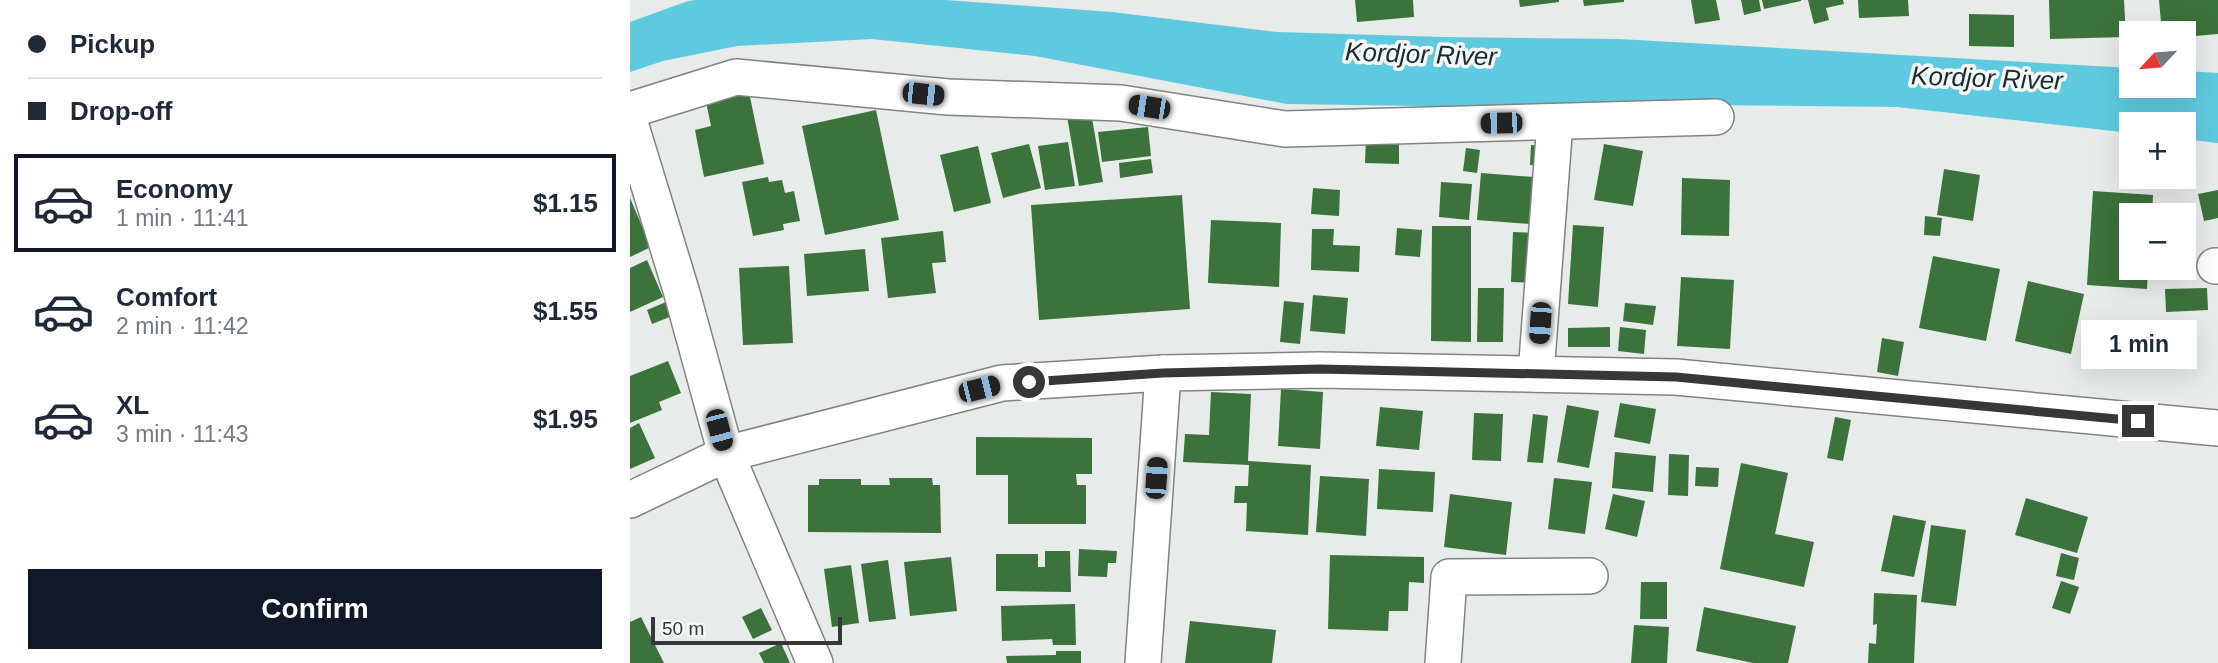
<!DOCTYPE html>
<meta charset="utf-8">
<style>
:root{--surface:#fff;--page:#f6f6f7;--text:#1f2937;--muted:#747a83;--line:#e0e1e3;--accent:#111827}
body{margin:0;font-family:Arial,sans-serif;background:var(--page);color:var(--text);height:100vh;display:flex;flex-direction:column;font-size:26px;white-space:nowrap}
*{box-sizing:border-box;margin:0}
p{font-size:23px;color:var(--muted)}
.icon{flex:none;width:38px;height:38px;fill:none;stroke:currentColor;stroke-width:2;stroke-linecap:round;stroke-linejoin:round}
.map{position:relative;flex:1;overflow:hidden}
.drawer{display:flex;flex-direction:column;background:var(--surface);width:630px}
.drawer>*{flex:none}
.banner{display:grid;align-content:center;height:154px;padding:0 28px;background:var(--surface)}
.needle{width:46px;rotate:244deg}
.buttons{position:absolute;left:1489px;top:21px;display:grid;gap:14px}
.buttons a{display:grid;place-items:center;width:77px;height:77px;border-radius:0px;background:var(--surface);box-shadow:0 7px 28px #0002;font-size:35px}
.scale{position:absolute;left:21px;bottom:18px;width:191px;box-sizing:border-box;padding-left:7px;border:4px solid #363737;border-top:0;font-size:19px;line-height:24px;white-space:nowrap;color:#363737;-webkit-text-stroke:5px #f5f8f6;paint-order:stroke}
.end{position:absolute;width:32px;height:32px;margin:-16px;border:9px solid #363737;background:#fff;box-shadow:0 0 0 4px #fff}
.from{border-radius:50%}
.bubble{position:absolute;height:49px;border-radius:0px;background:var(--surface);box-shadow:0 7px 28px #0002;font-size:23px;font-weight:700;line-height:49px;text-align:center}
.car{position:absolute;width:21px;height:42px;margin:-21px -10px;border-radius:9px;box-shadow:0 0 5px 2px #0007;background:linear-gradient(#222 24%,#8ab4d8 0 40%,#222 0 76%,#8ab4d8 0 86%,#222 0)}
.banner b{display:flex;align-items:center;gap:24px;height:66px;font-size:26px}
.banner b+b{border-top:2px solid var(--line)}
.banner i{width:18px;height:18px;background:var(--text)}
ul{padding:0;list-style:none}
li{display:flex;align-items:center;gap:21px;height:98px;margin:0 14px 10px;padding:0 14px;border:4px solid transparent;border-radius:0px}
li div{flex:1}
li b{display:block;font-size:26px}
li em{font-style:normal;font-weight:700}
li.current{border-color:var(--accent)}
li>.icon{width:63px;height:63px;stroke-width:1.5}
.cta{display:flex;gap:14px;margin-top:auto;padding:14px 28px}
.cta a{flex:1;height:80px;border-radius:0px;background:var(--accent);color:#fff;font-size:28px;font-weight:700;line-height:80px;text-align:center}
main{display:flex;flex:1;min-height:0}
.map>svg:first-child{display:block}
.water{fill:#5fcadf}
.building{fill:#3c723b}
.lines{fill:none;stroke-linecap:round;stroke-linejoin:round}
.minor-casing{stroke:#818483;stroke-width:38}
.minor{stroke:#fff;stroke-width:35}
.route{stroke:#363737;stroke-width:9}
.labels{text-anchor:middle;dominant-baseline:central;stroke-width:7;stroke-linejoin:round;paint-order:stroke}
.water-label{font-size:26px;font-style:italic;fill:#192d31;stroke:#f5f8f6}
</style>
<main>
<section class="drawer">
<div class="banner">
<b><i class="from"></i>Pickup</b>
<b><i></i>Drop-off</b>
</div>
<ul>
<li class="current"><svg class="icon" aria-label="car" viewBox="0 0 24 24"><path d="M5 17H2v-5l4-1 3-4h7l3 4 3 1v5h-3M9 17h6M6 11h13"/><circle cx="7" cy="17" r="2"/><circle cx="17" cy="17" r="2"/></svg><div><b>Economy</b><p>1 min · 11:41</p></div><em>$1.15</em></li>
<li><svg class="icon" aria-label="car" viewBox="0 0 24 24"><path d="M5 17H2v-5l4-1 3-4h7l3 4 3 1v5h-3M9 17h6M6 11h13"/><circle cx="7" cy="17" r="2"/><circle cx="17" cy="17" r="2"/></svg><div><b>Comfort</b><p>2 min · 11:42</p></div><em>$1.55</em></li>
<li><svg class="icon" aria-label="car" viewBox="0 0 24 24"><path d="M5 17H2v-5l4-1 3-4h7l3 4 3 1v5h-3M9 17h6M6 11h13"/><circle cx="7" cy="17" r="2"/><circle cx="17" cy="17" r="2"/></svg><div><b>XL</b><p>3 min · 11:43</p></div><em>$1.95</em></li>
</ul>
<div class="cta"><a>Confirm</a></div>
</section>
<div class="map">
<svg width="1588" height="663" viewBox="0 0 1588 663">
<rect width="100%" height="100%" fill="#e7ebe9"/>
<path class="water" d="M66 0H315L482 12 647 32 814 37 989 39 1501 68 1502 86H1554V71L1588 73V143L1554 139V124H1502L1501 133 1267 107 958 104 859 107 657 104 405 56 242 39 107 46 33 61 0 72V22L58 1Z"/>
<g class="building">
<path d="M725 0H783L784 17 727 22Z"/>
<path d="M889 0H929V2L890 7Z"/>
<path d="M953 0H994V2L954 6Z"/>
<path d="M1061 0H1086L1090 20 1065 24Z"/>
<path d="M1111 0H1129L1131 11 1114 15Z"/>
<path d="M1132 0H1171V1L1134 9Z"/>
<path d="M1178 0H1213L1214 4 1196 8 1199 20 1184 24Z"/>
<path d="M1228 0H1278L1279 16 1229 18Z"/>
<path d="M1419 0H1494L1496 37 1420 39Z"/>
<path d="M1529 0H1588V34L1554 37V33H1532Z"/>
<path d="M1339 14 1384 15V47L1339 46Z"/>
<path d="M119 92 134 164 74 177 65 130 81 126 76 102Z"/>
<path d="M246 110 269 220 195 235 172 126Z"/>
<path d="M461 112 473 182 449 186 437 116Z"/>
<path d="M518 127 521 156 472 162 468 132Z"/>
<path d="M736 138 769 139V164L735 163Z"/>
<path d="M438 142 445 186 415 190 408 146Z"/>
<path d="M399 144 411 188 373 198 361 153Z"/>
<path d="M974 144 1013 151 1003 206 964 200Z"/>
<path d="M901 145 920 146 919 166 900 165Z"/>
<path d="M348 146 361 203 324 212 310 155Z"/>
<path d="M836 148 850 150 847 173 833 171Z"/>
<path d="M521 159 523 173 490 178 489 163Z"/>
<path d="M1314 169 1350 175 1343 221 1307 215Z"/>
<path d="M851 173 917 178 914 225 847 220Z"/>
<path d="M138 177 139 182 152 180 155 193 164 191 170 221 153 224 154 230 123 236 112 182Z"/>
<path d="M1052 178 1100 180 1099 236 1051 235Z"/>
<path d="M811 182 842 184 839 220 809 217Z"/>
<path d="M683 188 710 190 709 216 681 214Z"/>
<path d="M1588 190V218L1574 221 1568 194Z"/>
<path d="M1463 191 1523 195 1522 215H1502V268H1518L1517 289 1457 285Z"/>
<path d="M552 195 560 309 409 320 401 205Z"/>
<path d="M0 198 21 247 0 257Z"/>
<path d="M1295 216 1312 218 1310 236 1294 235Z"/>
<path d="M581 220 651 223 649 287 578 283Z"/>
<path d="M943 225 974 227 968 307 938 304Z"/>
<path d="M802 226H841V342L801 341Z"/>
<path d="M767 228 792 230 790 257 765 255Z"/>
<path d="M682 229H704L703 245 730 246 729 272 681 270Z"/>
<path d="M313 231 316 262 302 263 306 293 258 298 251 238Z"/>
<path d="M883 232 912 233 909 283 881 282Z"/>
<path d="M235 249 239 291 177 296 174 254Z"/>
<path d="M1303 256 1370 269 1356 341 1289 328Z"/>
<path d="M17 260 33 297 0 312V268Z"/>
<path d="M159 266 163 343 113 345 109 268Z"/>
<path d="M1051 277 1104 280 1100 349 1047 346Z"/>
<path d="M1398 281 1454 294 1441 354 1385 341Z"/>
<path d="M848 288H874L873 342H847Z"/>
<path d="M1577 288 1578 310 1536 312 1535 289Z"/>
<path d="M683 295 718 298 715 334 680 331Z"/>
<path d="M654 301 674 303 670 344 650 342Z"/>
<path d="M36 302 42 316 22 324 17 310Z"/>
<path d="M995 303 1026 306 1023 325 993 321Z"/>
<path d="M980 327V347H938V328Z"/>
<path d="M990 327 1016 330 1014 354 988 351Z"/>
<path d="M1252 338 1274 342 1268 376 1247 372Z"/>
<path d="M38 361 51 393 29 402 32 410 0 423V376Z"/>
<path d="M651 389 693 392 690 449 648 446Z"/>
<path d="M581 392 621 394 618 461 681 465 678 535 616 531 617 503H604L605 486H618L619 465 553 462 555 434 579 435Z"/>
<path d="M990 403 1026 409 1020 444 984 437Z"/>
<path d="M937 405 969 411 959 468 927 462Z"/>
<path d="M750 407 793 411 789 450 746 446Z"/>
<path d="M844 413 873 414 871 461 842 460Z"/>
<path d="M903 414 918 416 913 463 897 462Z"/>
<path d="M1205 417 1221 420 1213 461 1197 458Z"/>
<path d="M9 423 25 458 0 469V428Z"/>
<path d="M346 437 462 438V474H446L447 485H456V524H378V475H346Z"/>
<path d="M985 452 1026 456 1023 492 982 488Z"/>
<path d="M1039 454 1059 455 1058 496 1038 495Z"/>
<path d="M1111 463 1158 473 1145 534 1184 542 1174 587 1090 569Z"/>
<path d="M1066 467 1089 468 1088 487 1065 486Z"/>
<path d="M749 469 805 472 803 512 747 509Z"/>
<path d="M690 476 739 479 736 536 686 532Z"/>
<path d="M259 478H302L303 485H310L311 533 178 532V485H189V479H231V485H260Z"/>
<path d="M924 478 962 482 955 534 918 529Z"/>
<path d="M820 494 882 502 876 555 814 547Z"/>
<path d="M983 494 1015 501 1007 537 975 529Z"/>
<path d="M1396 498 1458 517 1447 553 1385 535Z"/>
<path d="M1263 515 1296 521 1284 577 1251 571Z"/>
<path d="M1301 525 1336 530 1326 606 1291 602Z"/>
<path d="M449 549 487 551 486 563H478L477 577 448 576Z"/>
<path d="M415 551H440L441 592 366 591V554H408V567H415Z"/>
<path d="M1431 553 1449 558 1444 580 1426 576Z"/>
<path d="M700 555 794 557V583L779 582 778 611H759L758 631 698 629Z"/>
<path d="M321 557 327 611 280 616 274 562Z"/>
<path d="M258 560 266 619 239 622 231 564Z"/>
<path d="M221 565 229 623 202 627 194 569Z"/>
<path d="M1431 581 1449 587 1440 614 1422 608Z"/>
<path d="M1011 582H1037V619H1010Z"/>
<path d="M1244 593 1287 595 1284 663H1238L1239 643 1246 644 1247 624 1243 625Z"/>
<path d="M445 604 446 645H423L422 639 372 641 371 606Z"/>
<path d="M1074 607 1166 626 1158 663H1123L1066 651Z"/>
<path d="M131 608 142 630 123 639 112 617Z"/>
<path d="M11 617 34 663H0V622Z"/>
<path d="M560 621 646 630 642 663H555Z"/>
<path d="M1004 625 1039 627 1037 663H1001Z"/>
<path d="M151 643 160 663H134L129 653Z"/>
<path d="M426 651H451V663H377L376 656 426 655Z"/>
</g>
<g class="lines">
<defs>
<g id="minor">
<path d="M0 110 106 77 318 97 491 103 655 129 1086 117"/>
<path d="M0 123 51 290 96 454 185 663"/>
<path d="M1585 266H1588"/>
<path d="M906 374 925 122"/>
<path d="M0 500 96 454 372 383 533 373 689 370 1046 377 1588 428"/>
<path d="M513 663 533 373"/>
<path d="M813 663 819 577 960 576"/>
</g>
</defs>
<use href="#minor" class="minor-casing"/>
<use href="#minor" class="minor"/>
</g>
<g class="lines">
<path class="route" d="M399 382 533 373 690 369 1046 377 1508 421"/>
</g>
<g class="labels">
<g class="water-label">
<text transform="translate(791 54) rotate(2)">Kordjor River</text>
<text transform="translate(1357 78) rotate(2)">Kordjor River</text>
</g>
</g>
</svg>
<div class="buttons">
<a><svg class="needle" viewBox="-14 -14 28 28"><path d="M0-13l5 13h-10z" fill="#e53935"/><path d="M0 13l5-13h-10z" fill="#747a83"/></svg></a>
<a>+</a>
<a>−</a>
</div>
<div class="scale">50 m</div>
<i class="end from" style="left:399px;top:382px"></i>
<i class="end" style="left:1508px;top:421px"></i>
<div class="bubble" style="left:1451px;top:320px;width:116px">1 min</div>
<i class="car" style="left:293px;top:94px;rotate:96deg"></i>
<i class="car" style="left:519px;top:107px;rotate:279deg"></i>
<i class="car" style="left:871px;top:123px;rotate:269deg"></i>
<i class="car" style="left:910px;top:323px;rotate:184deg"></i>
<i class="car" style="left:349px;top:389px;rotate:76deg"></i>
<i class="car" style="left:89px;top:430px;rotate:165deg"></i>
<i class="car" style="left:526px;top:478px;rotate:4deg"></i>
</div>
</main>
